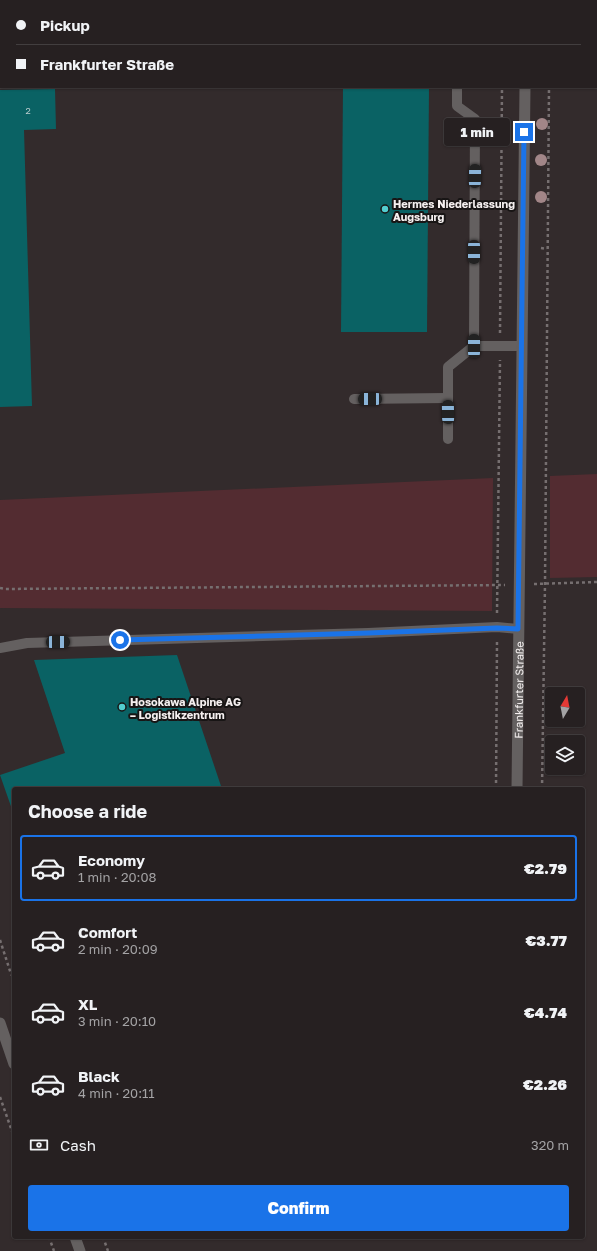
<!DOCTYPE html>
<meta charset="utf-8">
<style>
:root{--surface:#262021;--page:#2e282a;--text:#f1f3f6;--muted:#a4a3a5;--line:#423e3f;--accent:#1a73e8}
body{margin:0;font-family:"Golos Text",sans-serif;background:var(--page);color:var(--text);height:100vh;display:flex;flex-direction:column;font-size:15px;white-space:nowrap}
*{box-sizing:border-box;margin:0}
p{font-size:13px;color:var(--muted)}
.icon{flex:none;width:22px;height:22px;fill:none;stroke:currentColor;stroke-width:2;stroke-linecap:round;stroke-linejoin:round}
.map{position:relative;flex:1;overflow:hidden}
.panel{position:absolute;left:12px;top:787px;width:573px;height:452px;display:flex;flex-direction:column;background:var(--surface);border-radius:4px;box-shadow:0 1px 3px #0004,0 0 0 1px var(--line)}
.panel>*{flex:none}
.hud{position:absolute;left:0px;top:0px;width:597px;height:88px;box-shadow:0 1px 3px #0004,0 0 0 1px var(--line);display:grid;align-content:center;height:88px;padding:0 16px;background:var(--surface)}
.needle{width:26px;rotate:10deg}
.tools{position:absolute;left:545px;top:687px;display:grid;gap:8px}
.tools a{display:grid;place-items:center;width:40px;height:40px;border-radius:4px;background:var(--surface);box-shadow:0 1px 3px #0004,0 0 0 1px var(--line);font-size:20px}
.end{position:absolute;width:18px;height:18px;margin:-9px;border:5px solid #1a73e8;background:#fff;box-shadow:0 0 0 2px #fff}
.from{border-radius:50%}
.bubble{position:absolute;height:28px;border-radius:4px;background:var(--surface);box-shadow:0 1px 3px #0004,0 0 0 1px var(--line);font-size:13px;font-weight:800;line-height:28px;text-align:center}
.car{position:absolute;width:12px;height:24px;margin:-12px -6px;border-radius:5px;box-shadow:0 0 3px 1px #0007;background:linear-gradient(#222 24%,#8ab4d8 0 40%,#222 0 76%,#8ab4d8 0 86%,#222 0)}
.hud b{display:flex;align-items:center;gap:14px;height:38px;font-size:15px}
.hud b+b{border-top:1px solid var(--line)}
.hud i{width:10px;height:10px;background:var(--text)}
ul{padding:0;list-style:none}
li{display:flex;align-items:center;gap:12px;height:66px;margin:0 8px 6px;padding:0 8px;border:2px solid transparent;border-radius:4px}
li div{flex:1}
li b{display:block;font-size:15px}
li em{font-style:normal;font-weight:800}
li.current{border-color:var(--accent)}
li>.icon{width:36px;height:36px;stroke-width:1.5}
h2{padding:0 16px;font-size:18px;line-height:48px}
.pay{display:flex;align-items:center;gap:10px;height:44px;padding:0 16px;font-size:15px}
.pay p{margin-inline-start:auto}
.button{display:flex;gap:8px;margin-top:auto;padding:8px 16px}
.button a{flex:1;height:46px;border-radius:4px;background:var(--accent);color:#fff;font-size:16px;font-weight:800;line-height:46px;text-align:center}
.map>svg:first-child{display:block}
.green{fill:#532c31}
.building{fill:#0a6264}
.lines{fill:none;stroke-linecap:round;stroke-linejoin:round}
.path{stroke:#766f70;stroke-width:2.5;stroke-dasharray:3 3;stroke-linecap:butt}
.service{stroke:#646060;stroke-width:10}
.minor{stroke:#646060;stroke-width:11}
.tertiary{stroke:#646060;stroke-width:11}
.tree{fill:#a28688}
.route{stroke:#1a73e8;stroke-width:5}
.poi-dot{fill:#52cdcf;stroke:#181515;stroke-width:1.5}
.labels{text-anchor:middle;dominant-baseline:central;stroke-width:4;stroke-linejoin:round;paint-order:stroke}
.number-label{font-size:9px;fill:#bacccd}
.poi-label{font-size:11px;font-weight:bold;fill:#f5f0f0;stroke:#181515;text-anchor:start}
.street-label{font-size:11px;fill:#f5f0f0;stroke:#181515}
</style>
<div class="map">
<svg width="597" height="1251" viewBox="0 0 597 1251">
<rect width="100%" height="100%" fill="#332b2c"/>
<g class="green">
<path d="M597 474V577L550 578V476Z"/>
<path d="M493 478 492 611 0 608V500Z"/>
</g>
<g class="building">
<path d="M343 87H429L427 332H341Z"/>
<path d="M55 89 56 129 24 130 32 406 0 407V90Z"/>
<path d="M177 655 222 789H14V815L0 775 65 753 34 660Z"/>
</g>
<g class="lines">
<g class="path">
<path d="M549 0V1"/>
<path d="M472 1V0"/>
<path d="M0 16H1"/>
<path d="M541 248 547 249"/>
<path d="M500 333 502 87"/>
<path d="M534 584 597 582"/>
<path d="M0 588 5 589 505 585"/>
<path d="M497 613 500 360"/>
<path d="M496 789 497 642"/>
<path d="M542 789 545 584 549 87"/>
<path d="M0 940 11 974 14 978"/>
<path d="M0 1097 14 1137"/>
<path d="M49 1237 54 1251"/>
<path d="M103 1237 108 1251"/>
</g>
<g class="service">
<path d="M474 346H521"/>
<path d="M354 399 447 398"/>
<path d="M448 439V367L474 346 475 119 457 106V87"/>
<path d="M0 648 27 643 368 633 497 627 518 629"/>
</g>
<g class="minor">
<path d="M525 0V1"/>
<path id="s1" d="M517 789 525 87"/>
</g>
<g class="tertiary">
<path d="M0 1023 14 1064"/>
<path d="M75 1237 80 1251"/>
</g>
</g>
<g class="tree">
<circle cx="542" cy="124" r="6"/>
<circle cx="541" cy="160" r="6"/>
<circle cx="541" cy="197" r="6"/>
</g>
<g class="lines">
<path class="route" d="M120 640 368 633 497 628 518 629 524 132"/>
</g>
<g class="poi-dot">
<circle cx="385" cy="209" r="4"/>
<circle cx="122" cy="707" r="4"/>
</g>
<g class="labels">
<g class="number-label">
<text x="28" y="110">2</text>
</g>
<g class="poi-label">
<text x="393" y="203">Hermes Niederlassung<tspan x="393" dy="13">Augsburg</tspan></text>
<text x="130" y="701">Hosokawa Alpine AG<tspan x="130" dy="13">– Logistikzentrum</tspan></text>
</g>
<g class="street-label">
<text stroke="none"><textPath href="#s1" startOffset="99">Frankfurter Straße</textPath></text>
</g>
</g>
</svg>
<div class="tools">
<a><svg class="needle" viewBox="-14 -14 28 28"><path d="M0-13l5 13h-10z" fill="#e53935"/><path d="M0 13l5-13h-10z" fill="#a4a3a5"/></svg></a>
<a><svg class="icon" aria-label="layers" viewBox="0 0 24 24"><path d="M12 4l9 5-9 5-9-5zM3 14l9 5 9-5"/></svg></a>
</div>
<i class="end from" style="left:120px;top:640px"></i>
<i class="end" style="left:524px;top:132px"></i>
<div class="bubble" style="left:444px;top:118px;width:66px">1 min</div>
<i class="car" style="left:475px;top:176px;rotate:1deg"></i>
<i class="car" style="left:474px;top:252px;rotate:180deg"></i>
<i class="car" style="left:474px;top:346px;rotate:0deg"></i>
<i class="car" style="left:370px;top:399px;rotate:269deg"></i>
<i class="car" style="left:448px;top:412px;rotate:359deg"></i>
<i class="car" style="left:58px;top:642px;rotate:89deg"></i>
<div class="hud">
<b><i class="from"></i>Pickup</b>
<b><i></i>Frankfurter Straße</b>
</div>
<section class="panel">
<h2>Choose a ride</h2>
<ul>
<li class="current"><svg class="icon" aria-label="car" viewBox="0 0 24 24"><path d="M5 17H2v-5l4-1 3-4h7l3 4 3 1v5h-3M9 17h6M6 11h13"/><circle cx="7" cy="17" r="2"/><circle cx="17" cy="17" r="2"/></svg><div><b>Economy</b><p>1 min · 20:08</p></div><em>€2.79</em></li>
<li><svg class="icon" aria-label="car" viewBox="0 0 24 24"><path d="M5 17H2v-5l4-1 3-4h7l3 4 3 1v5h-3M9 17h6M6 11h13"/><circle cx="7" cy="17" r="2"/><circle cx="17" cy="17" r="2"/></svg><div><b>Comfort</b><p>2 min · 20:09</p></div><em>€3.77</em></li>
<li><svg class="icon" aria-label="car" viewBox="0 0 24 24"><path d="M5 17H2v-5l4-1 3-4h7l3 4 3 1v5h-3M9 17h6M6 11h13"/><circle cx="7" cy="17" r="2"/><circle cx="17" cy="17" r="2"/></svg><div><b>XL</b><p>3 min · 20:10</p></div><em>€4.74</em></li>
<li><svg class="icon" aria-label="car" viewBox="0 0 24 24"><path d="M5 17H2v-5l4-1 3-4h7l3 4 3 1v5h-3M9 17h6M6 11h13"/><circle cx="7" cy="17" r="2"/><circle cx="17" cy="17" r="2"/></svg><div><b>Black</b><p>4 min · 20:11</p></div><em>€2.26</em></li>
</ul>
<div class="pay"><svg class="icon" aria-label="cash" viewBox="0 0 24 24"><path d="M3 7h18v10H3z"/><circle cx="12" cy="12" r="2"/></svg>Cash<p>320 m</p></div>
<div class="button"><a>Confirm</a></div>
</section>
</div>
